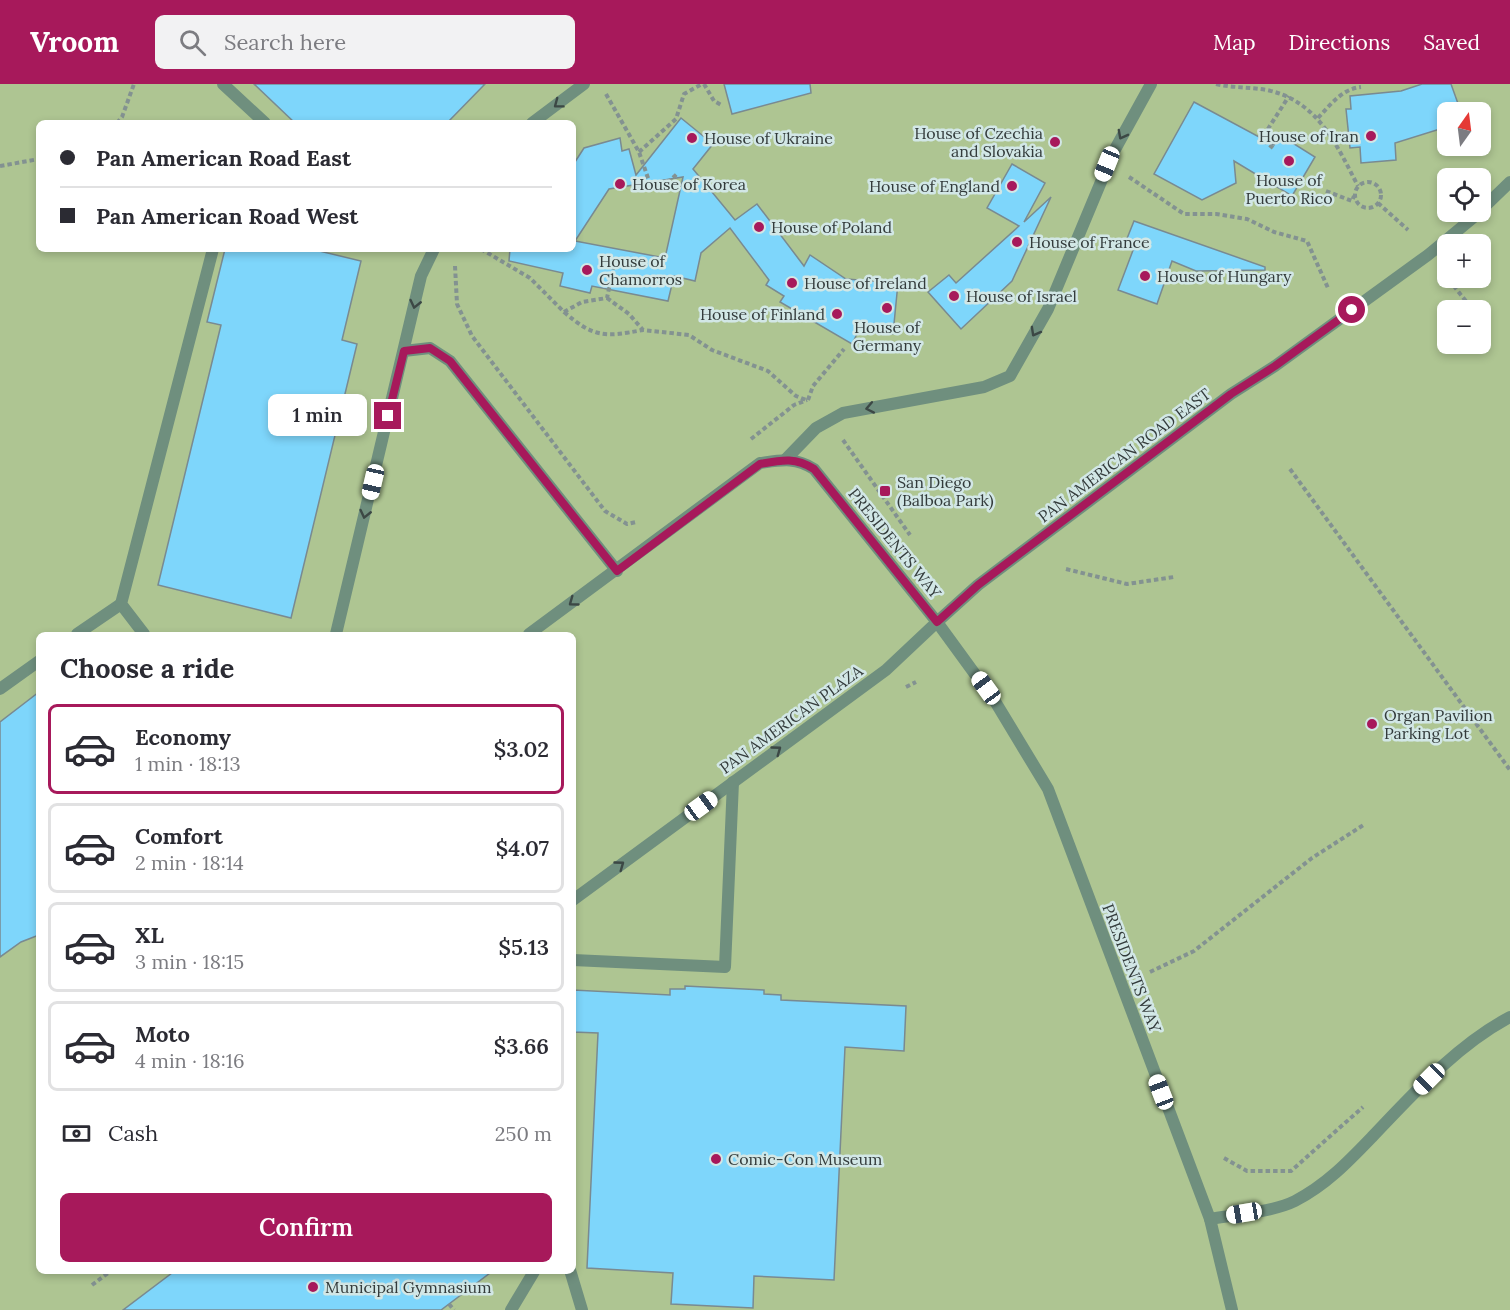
<!DOCTYPE html>
<meta charset="utf-8">
<style>
:root{--surface:#fff;--page:#f2f2f3;--text:#2b2b33;--muted:#7c7c81;--line:#e1e1e2;--accent:#a7195b}
body{margin:0;font-family:Lora,serif;background:var(--page);color:var(--text);height:100vh;display:flex;flex-direction:column;font-size:22px;white-space:nowrap}
*{box-sizing:border-box;margin:0}
p{font-size:20px;color:var(--muted)}
.icon{flex:none;width:33px;height:33px;fill:none;stroke:currentColor;stroke-width:2;stroke-linecap:round;stroke-linejoin:round}
.map{position:relative;flex:1;overflow:hidden}
.details{position:absolute;left:36px;top:548px;width:540px;height:642px;display:flex;flex-direction:column;background:var(--surface);border-radius:9px;box-shadow:0 3px 9px #0003}
.details>*{flex:none}
.top-card{position:absolute;left:36px;top:36px;width:540px;height:132px;border-radius:9px;box-shadow:0 3px 9px #0003;display:grid;align-content:center;height:132px;padding:0 24px;background:var(--surface)}
.needle{width:39px;rotate:14deg}
.fabs{position:absolute;left:1437px;top:18px;display:grid;gap:12px}
.fabs a{display:grid;place-items:center;width:54px;height:54px;border-radius:9px;background:var(--surface);box-shadow:0 3px 9px #0003;font-size:30px}
.end{position:absolute;width:27px;height:27px;margin:-14px;border:8px solid #a7195b;background:#fff;box-shadow:0 0 0 3px #fff}
.from{border-radius:50%}
.bubble{position:absolute;height:42px;border-radius:9px;background:var(--surface);box-shadow:0 3px 9px #0003;font-size:20px;font-weight:600;line-height:42px;text-align:center}
.car{position:absolute;width:18px;height:36px;margin:-18px -9px;border-radius:8px;box-shadow:0 0 4px 2px #0007;background:linear-gradient(#fff 24%,#345 0 40%,#fff 0 76%,#345 0 86%,#fff 0)}
.top-card b{display:flex;align-items:center;gap:21px;height:57px;font-size:22px}
.top-card b+b{border-top:2px solid var(--line)}
.top-card i{width:15px;height:15px;background:var(--text)}
ul{padding:0;list-style:none}
li{display:flex;align-items:center;gap:18px;height:90px;margin:0 12px 9px;padding:0 12px;border:3px solid var(--line);border-radius:9px}
li div{flex:1}
li b{display:block;font-size:22px}
li em{font-style:normal;font-weight:600}
li.current{border-color:var(--accent)}
li>.icon{width:54px;height:54px;stroke-width:1.5}
h2{padding:0 24px;font-size:27px;line-height:72px}
.pay{display:flex;align-items:center;gap:15px;height:66px;padding:0 24px;font-size:22px}
.pay p{margin-inline-start:auto}
.button{display:flex;gap:12px;margin-top:auto;padding:12px 24px}
.button a{flex:1;height:69px;border-radius:9px;background:var(--accent);color:#fff;font-size:24px;font-weight:600;line-height:69px;text-align:center}
header{display:flex;align-items:center;gap:36px;box-sizing:border-box;height:84px;padding:0 30px;background:var(--accent);color:#fff}
header strong{font-size:28px}
nav{display:flex;gap:33px;margin-inline-start:auto;font-size:21px}
.search{width:420px;height:54px;background:var(--page);display:flex;align-items:center;gap:15px;box-sizing:border-box;padding:0 21px;border-radius:9px;color:var(--muted);font-size:22px}
.map>svg:first-child{display:block}
.green{fill:#aec592;fill-rule:evenodd}
.building{fill:#7ed6fb;stroke:#798a91;stroke-width:1.5;fill-rule:evenodd}
.lines{fill:none;stroke-linecap:round;stroke-linejoin:round}
.path{stroke:#839291;stroke-width:4;stroke-dasharray:4.5 3;stroke-linecap:butt}
.service{stroke:#6f8f7e;stroke-width:12}
.pedestrian{stroke:#6f8f7e;stroke-width:12}
.minor{stroke:#6f8f7e;stroke-width:12}
.tertiary{stroke:#6f8f7e;stroke-width:12}
.oneway{stroke:#3c4845}
.route{stroke:#a7195b;stroke-width:8}
.poi-dot{fill:#a7195b;stroke:#d2e7e6;stroke-width:2}
.labels{text-anchor:middle;dominant-baseline:central;stroke-width:5;stroke-linejoin:round;paint-order:stroke}
.poi-label{font-size:16px;fill:#333b3b;stroke:#d2e7e6;text-anchor:start}
.street-label{font-size:16px;fill:#333b3b;stroke:#d2e7e6}
</style>
<header>
<strong>Vroom</strong>
<div class="search"><svg class="icon" aria-label="search" viewBox="0 0 24 24"><circle cx="10" cy="10" r="6"/><path d="M15 15l6 6"/></svg>Search here</div>
<nav><a>Map</a><a>Directions</a><a>Saved</a></nav>
</header>
<div class="map">
<svg width="1510" height="1226" viewBox="0 0 1510 1226">
<rect width="100%" height="100%" fill="#d2e7e6"/>
<path class="green" d="M0 0H1510V1226H0ZM1448 28H1480V62H1448ZM39 39H573V165H39ZM1448 94H1480V128H1448ZM1448 160H1480V194H1448ZM1448 226H1480V260H1448ZM39 550H573V1186H39Z"/>
<g class="building">
<path d="M254 0H485L447 39H295Z"/>
<path d="M724 0H810L811 9 732 30Z"/>
<path d="M1422 0H1451L1461 28H1448V38L1439 41 1440 45 1395 59 1396 76 1361 79 1360 63 1350 64 1346 25H1351L1350 12 1401 7Z"/>
<path d="M1194 18 1274 61 1280 51 1315 73 1292 112 1234 77 1236 99 1202 116 1154 90Z"/>
<path d="M681 34 713 60 693 85 735 136 757 120 804 182 810 171 846 195 898 199 893 250 858 248 852 260 780 218 784 212 766 201 769 196 730 144 701 169 695 197 674 192 668 217 592 202 590 209 560 202 563 189 509 177 510 165H573V81L584 64 620 54 622 67 629 65 636 91ZM683 93 665 174 575 157 609 105Z"/>
<path d="M1012 80 1045 99 1024 138 1051 113 1012 197 961 245 928 208 949 191 956 199 1019 142 987 124Z"/>
<path d="M1134 137 1265 183V186L1196 187 1172 177 1157 220 1118 206 1135 161 1126 157Z"/>
<path d="M225 165H311L361 177 342 256 357 260 291 534 158 501 221 241 207 238Z"/>
<path d="M39 608V851L21 858 0 873V638Z"/>
<path d="M685 902 764 906V910L781 911V916L906 922 904 967 845 963 834 1196 754 1192 753 1224 671 1220 673 1189 587 1184 598 949 573 948V906L670 911V905H685Z"/>
<path d="M176 1186H494L441 1226H123Z"/>
</g>
<g class="lines">
<g class="path">
<path d="M704 0 714 17 723 22"/>
<path d="M1216 0C1233 4 1250 3 1267 6 1318 17 1336 60 1358 102"/>
<path d="M606 10 639 68 649 97"/>
<path d="M1318 34C1331 20 1342 5 1361 3"/>
<path d="M117 39 122 33 134 0"/>
<path d="M1273 64 1266 58V48L1289 12"/>
<path d="M639 68 676 35 684 10 702 0"/>
<path d="M0 82 39 75"/>
<path d="M1129 93 1184 130H1216L1247 135 1274 148 1307 157 1328 204"/>
<circle cx="1368" cy="111" r="13"/>
<path d="M662 104 678 89"/>
<path d="M1326 107 1352 117 1354 112"/>
<path d="M1378 119 1408 146"/>
<path d="M481 165 530 194 564 228 582 218 607 214 616 171"/>
<path d="M455 182 457 220 472 252 605 427 627 440 636 438"/>
<path d="M1449 196 1473 226"/>
<path d="M607 214 629 230 643 246 689 251 712 266 768 287 796 312 806 316"/>
<path d="M564 228C594 254 605 253 643 246"/>
<path d="M808 316 813 302 844 265"/>
<path d="M751 355 794 321 807 316"/>
<path d="M843 356 910 451"/>
<path d="M1290 385 1510 686"/>
<path d="M1066 485 1127 500 1174 493"/>
<path d="M906 603 916 598"/>
<path d="M1150 888 1194 867 1312 774 1365 740"/>
<path d="M1224 1074 1247 1087H1291L1363 1023"/>
<path d="M92 1201 112 1186"/>
<path d="M449 1220 454 1226"/>
</g>
<g class="service">
<path d="M223 0 265 39"/>
<path d="M77 550 121 520"/>
<path d="M144 550 121 520 213 165"/>
<path d="M0 605 39 577"/>
<path d="M1210 1135C1234 1131 1273 1128 1295 1117 1326 1101 1348 1078 1372 1053 1413 1010 1457 961 1510 933"/>
</g>
<path class="pedestrian" d="M573 876 725 883 733 698"/>
<g class="minor">
<path d="M532 39 584 0"/>
<path d="M404 267 430 264 450 277 617 487"/>
<path d="M786 375 816 344 843 329 984 303 1010 292 1048 225 1113 69 1151 0"/>
<path d="M336 550 421 192 434 165"/>
<path d="M529 550 760 379C782 376 795 373 814 385L937 538 886 586 573 816"/>
<path d="M570 1186 582 1226"/>
<path d="M511 1226 535 1186"/>
</g>
<g class="tertiary">
<path d="M1480 127 1510 98"/>
<path d="M1232 1226 1210 1135 1048 705 996 619 937 538 978 501 1231 310 1275 282 1428 171 1480 128"/>
</g>
</g>
<defs><path id="oneway-chevron" d="M-2-3.5L2.5 0L-2 3.5" fill="none" stroke-width="1.6" stroke-linecap="round" stroke-linejoin="round" transform="scale(1.5)"/></defs>
<g class="oneway">
<use href="#oneway-chevron" transform="translate(558 20) rotate(143)"/>
<use href="#oneway-chevron" transform="translate(1122 51) rotate(118)"/>
<use href="#oneway-chevron" transform="translate(415 220) rotate(103)"/>
<use href="#oneway-chevron" transform="translate(1035 248) rotate(119)"/>
<use href="#oneway-chevron" transform="translate(870 324) rotate(169)"/>
<use href="#oneway-chevron" transform="translate(365 430) rotate(103)"/>
<use href="#oneway-chevron" transform="translate(573 518) rotate(144)"/>
<use href="#oneway-chevron" transform="translate(777 666) rotate(-36)"/>
<use href="#oneway-chevron" transform="translate(620 781) rotate(-36)"/>
</g>
<g class="lines">
<path class="route" d="M388 332 404 267 430 264 450 277 617 487 760 380C782 376 795 373 814 385L937 538 978 501 1231 310 1275 282 1352 226"/>
</g>
<g class="poi-dot">
<circle cx="1371" cy="52" r="6"/>
<circle cx="692" cy="54" r="6"/>
<circle cx="1055" cy="58" r="6"/>
<circle cx="1289" cy="77" r="6"/>
<circle cx="620" cy="100" r="6"/>
<circle cx="1012" cy="102" r="6"/>
<circle cx="759" cy="143" r="6"/>
<circle cx="1017" cy="158" r="6"/>
<circle cx="587" cy="186" r="6"/>
<circle cx="1145" cy="192" r="6"/>
<circle cx="792" cy="199" r="6"/>
<circle cx="954" cy="212" r="6"/>
<circle cx="887" cy="224" r="6"/>
<circle cx="837" cy="230" r="6"/>
<rect x="879" y="401" width="12" height="12" rx="3"/>
<circle cx="1372" cy="640" r="6"/>
<circle cx="716" cy="1075" r="6"/>
<circle cx="313" cy="1203" r="6"/>
</g>
<g class="labels">
<g class="poi-label">
<text x="1043" y="49" text-anchor="end">House of Czechia<tspan x="1043" dy="18">and Slovakia</tspan></text>
<text x="1359" y="52" text-anchor="end">House of Iran</text>
<text x="704" y="54">House of Ukraine</text>
<text x="1289" y="96" text-anchor="middle">House of<tspan x="1289" dy="18">Puerto Rico</tspan></text>
<text x="632" y="100">House of Korea</text>
<text x="1000" y="102" text-anchor="end">House of England</text>
<text x="771" y="143">House of Poland</text>
<text x="1029" y="158">House of France</text>
<text x="599" y="177">House of<tspan x="599" dy="18">Chamorros</tspan></text>
<text x="1157" y="192">House of Hungary</text>
<text x="804" y="199">House of Ireland</text>
<text x="966" y="212">House of Israel</text>
<text x="825" y="230" text-anchor="end">House of Finland</text>
<text x="887" y="243" text-anchor="middle">House of<tspan x="887" dy="18">Germany</tspan></text>
<text x="897" y="398">San Diego<tspan x="897" dy="18">(Balboa Park)</tspan></text>
<text x="1384" y="631">Organ Pavilion<tspan x="1384" dy="18">Parking Lot</tspan></text>
<text x="728" y="1075">Comic-Con Museum</text>
<text x="325" y="1203">Municipal Gymnasium</text>
</g>
<g class="street-label">
<text transform="translate(1124 371) rotate(-37)">PAN AMERICAN ROAD EAST</text>
<text transform="translate(895 459) rotate(51)">PRESIDENTS WAY</text>
<text transform="translate(791 635) rotate(-36)">PAN AMERICAN PLAZA</text>
<text transform="translate(1132 884) rotate(69)">PRESIDENTS WAY</text>
</g>
</g>
</svg>
<div class="fabs">
<a><svg class="needle" viewBox="-14 -14 28 28"><path d="M0-13l5 13h-10z" fill="#e53935"/><path d="M0 13l5-13h-10z" fill="#7c7c81"/></svg></a>
<a><svg class="icon" aria-label="locate" viewBox="0 0 24 24"><circle cx="12" cy="12" r="6"/><path d="M12 2v4M12 18v4M2 12h4M18 12h4"/></svg></a>
<a>+</a>
<a>−</a>
</div>
<i class="end from" style="left:1352px;top:226px"></i>
<i class="end" style="left:388px;top:332px"></i>
<div class="bubble" style="left:268px;top:310px;width:99px">1 min</div>
<i class="car" style="left:1107px;top:80px;rotate:202deg"></i>
<i class="car" style="left:373px;top:398px;rotate:193deg"></i>
<i class="car" style="left:986px;top:604px;rotate:324deg"></i>
<i class="car" style="left:701px;top:722px;rotate:54deg"></i>
<i class="car" style="left:1429px;top:995px;rotate:225deg"></i>
<i class="car" style="left:1161px;top:1008px;rotate:339deg"></i>
<i class="car" style="left:1244px;top:1129px;rotate:260deg"></i>
<div class="top-card">
<b><i class="from"></i>Pan American Road East</b>
<b><i></i>Pan American Road West</b>
</div>
<section class="details">
<h2>Choose a ride</h2>
<ul>
<li class="current"><svg class="icon" aria-label="car" viewBox="0 0 24 24"><path d="M5 17H2v-5l4-1 3-4h7l3 4 3 1v5h-3M9 17h6M6 11h13"/><circle cx="7" cy="17" r="2"/><circle cx="17" cy="17" r="2"/></svg><div><b>Economy</b><p>1 min · 18:13</p></div><em>$3.02</em></li>
<li><svg class="icon" aria-label="car" viewBox="0 0 24 24"><path d="M5 17H2v-5l4-1 3-4h7l3 4 3 1v5h-3M9 17h6M6 11h13"/><circle cx="7" cy="17" r="2"/><circle cx="17" cy="17" r="2"/></svg><div><b>Comfort</b><p>2 min · 18:14</p></div><em>$4.07</em></li>
<li><svg class="icon" aria-label="car" viewBox="0 0 24 24"><path d="M5 17H2v-5l4-1 3-4h7l3 4 3 1v5h-3M9 17h6M6 11h13"/><circle cx="7" cy="17" r="2"/><circle cx="17" cy="17" r="2"/></svg><div><b>XL</b><p>3 min · 18:15</p></div><em>$5.13</em></li>
<li><svg class="icon" aria-label="car" viewBox="0 0 24 24"><path d="M5 17H2v-5l4-1 3-4h7l3 4 3 1v5h-3M9 17h6M6 11h13"/><circle cx="7" cy="17" r="2"/><circle cx="17" cy="17" r="2"/></svg><div><b>Moto</b><p>4 min · 18:16</p></div><em>$3.66</em></li>
</ul>
<div class="pay"><svg class="icon" aria-label="cash" viewBox="0 0 24 24"><path d="M3 7h18v10H3z"/><circle cx="12" cy="12" r="2"/></svg>Cash<p>250 m</p></div>
<div class="button"><a>Confirm</a></div>
</section>
</div>
